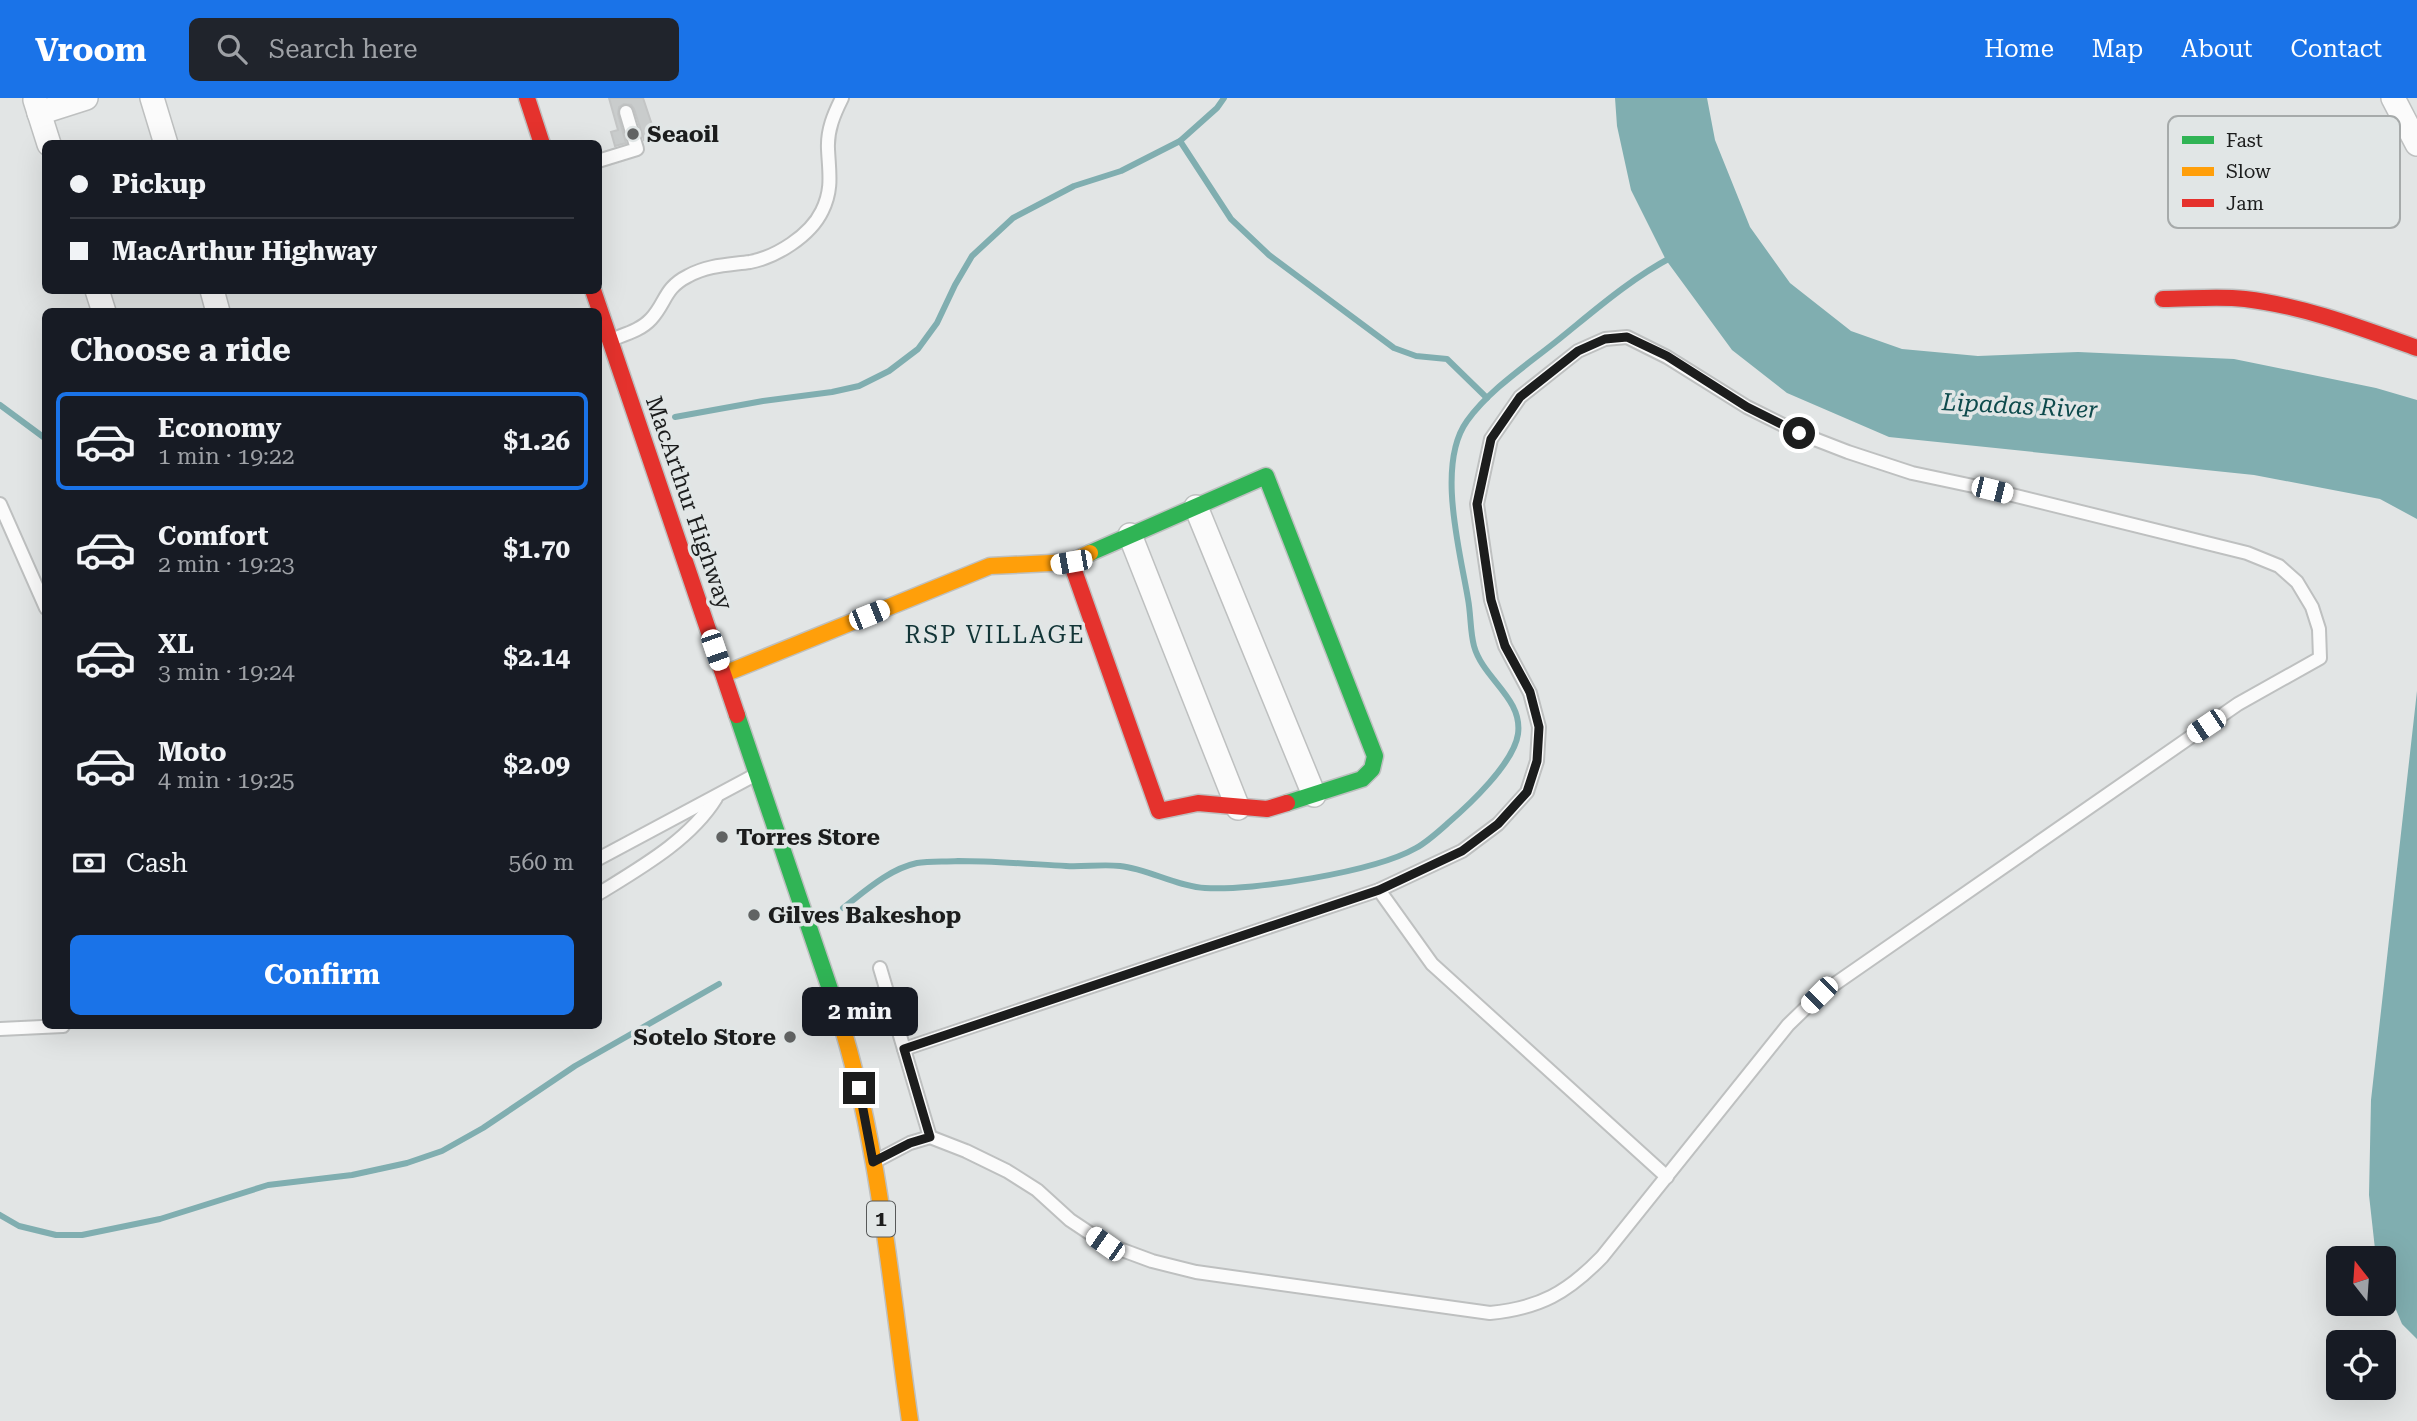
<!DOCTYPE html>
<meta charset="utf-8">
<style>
:root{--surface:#171b24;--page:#20242c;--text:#f1f3f6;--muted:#9ea1a6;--line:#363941;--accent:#1a73e8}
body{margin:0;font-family:"Roboto Serif",serif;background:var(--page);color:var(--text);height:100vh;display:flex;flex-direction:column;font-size:26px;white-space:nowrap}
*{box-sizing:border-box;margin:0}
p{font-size:23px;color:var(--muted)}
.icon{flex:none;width:38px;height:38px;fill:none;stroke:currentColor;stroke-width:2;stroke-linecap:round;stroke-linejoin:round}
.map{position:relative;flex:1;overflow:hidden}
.sheet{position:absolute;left:42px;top:210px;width:560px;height:721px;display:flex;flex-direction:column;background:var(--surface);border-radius:10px;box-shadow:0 7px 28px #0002}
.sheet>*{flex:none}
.top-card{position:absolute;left:42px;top:42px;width:560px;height:154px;border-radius:10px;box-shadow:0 7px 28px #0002;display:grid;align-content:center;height:154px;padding:0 28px;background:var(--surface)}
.needle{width:46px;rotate:343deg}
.controls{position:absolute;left:2326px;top:1148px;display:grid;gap:14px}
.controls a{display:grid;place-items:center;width:70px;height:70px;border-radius:10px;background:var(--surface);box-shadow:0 7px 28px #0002;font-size:35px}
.end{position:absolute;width:32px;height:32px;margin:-16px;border:9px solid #1c1d1d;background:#fff;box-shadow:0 0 0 4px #fff}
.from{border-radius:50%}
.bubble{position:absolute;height:49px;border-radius:10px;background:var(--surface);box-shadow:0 7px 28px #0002;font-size:23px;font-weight:700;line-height:49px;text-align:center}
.car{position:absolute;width:21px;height:42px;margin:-21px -10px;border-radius:9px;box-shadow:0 0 5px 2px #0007;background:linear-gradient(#fff 24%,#345 0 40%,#fff 0 76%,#345 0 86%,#fff 0)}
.top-card b{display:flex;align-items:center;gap:24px;height:66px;font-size:26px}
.top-card b+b{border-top:2px solid var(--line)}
.top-card i{width:18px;height:18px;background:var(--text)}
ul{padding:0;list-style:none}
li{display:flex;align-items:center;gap:21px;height:98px;margin:0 14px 10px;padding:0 14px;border:4px solid transparent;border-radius:10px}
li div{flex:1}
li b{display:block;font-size:26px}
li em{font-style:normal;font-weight:700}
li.current{border-color:var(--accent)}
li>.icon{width:63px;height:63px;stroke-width:1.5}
h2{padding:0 28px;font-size:32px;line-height:84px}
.pay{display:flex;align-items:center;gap:18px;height:77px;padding:0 28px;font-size:26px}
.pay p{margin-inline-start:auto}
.button{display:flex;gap:14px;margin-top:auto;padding:14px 28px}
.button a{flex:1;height:80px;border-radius:10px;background:var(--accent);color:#fff;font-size:28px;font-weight:700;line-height:80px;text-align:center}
header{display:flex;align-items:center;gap:42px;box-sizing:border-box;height:98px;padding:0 35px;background:var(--accent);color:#fff}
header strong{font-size:33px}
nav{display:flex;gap:38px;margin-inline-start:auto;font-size:24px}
.search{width:490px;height:63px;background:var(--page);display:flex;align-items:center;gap:18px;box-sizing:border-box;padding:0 24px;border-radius:10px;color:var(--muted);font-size:26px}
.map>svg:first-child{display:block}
.water{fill:#80aeb0}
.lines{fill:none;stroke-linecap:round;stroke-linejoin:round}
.stream{stroke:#80aeb0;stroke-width:6}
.building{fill:#c9cccc;stroke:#c3c5c5;stroke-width:2}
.lane-casing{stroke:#bec0c0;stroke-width:16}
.street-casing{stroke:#bec0c0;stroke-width:26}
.fast-casing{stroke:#bec0c0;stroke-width:19}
.slow-casing{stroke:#bec0c0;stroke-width:19}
.jam-casing{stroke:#bec0c0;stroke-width:19}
.lane{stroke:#fbfbfb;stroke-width:12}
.street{stroke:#fbfbfb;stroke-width:23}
.fast{stroke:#30b455;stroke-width:16}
.slow{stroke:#ff9f0a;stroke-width:16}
.jam{stroke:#e5322d;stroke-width:16}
.route{stroke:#1c1d1d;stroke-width:9}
.poi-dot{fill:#616363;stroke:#e1e6e6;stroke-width:2.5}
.labels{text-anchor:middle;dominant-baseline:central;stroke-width:7;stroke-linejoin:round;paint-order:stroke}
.shield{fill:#e1e6e6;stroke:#575959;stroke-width:2}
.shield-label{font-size:21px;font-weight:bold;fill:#1c1d1d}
.poi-label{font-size:23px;font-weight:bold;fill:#1c1d1d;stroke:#e1e6e6;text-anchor:start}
.street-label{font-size:23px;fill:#1c1d1d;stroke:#e1e6e6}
.water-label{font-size:24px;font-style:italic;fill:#0e4a4c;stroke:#e1e6e6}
.neighbourhood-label{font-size:24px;letter-spacing:2px;fill:#123537;stroke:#e1e6e6}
.key{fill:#e1e6e6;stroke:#a6aaaa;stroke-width:2}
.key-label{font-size:19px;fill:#1c1d1d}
</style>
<header>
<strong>Vroom</strong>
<div class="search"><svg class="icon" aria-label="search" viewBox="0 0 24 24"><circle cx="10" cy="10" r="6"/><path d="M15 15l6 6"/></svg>Search here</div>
<nav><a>Home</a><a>Map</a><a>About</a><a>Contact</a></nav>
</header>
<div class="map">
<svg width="2417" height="1323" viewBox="0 0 2417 1323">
<rect width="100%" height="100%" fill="#e2e5e5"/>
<g class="water">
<path d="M1615 0H1707L1715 42 1750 129 1790 185 1851 233 1902 251 1978 258 2078 254 2234 261 2376 290 2417 302V421L2380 401 2254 377 1889 339 1787 295 1732 252 1666 162 1631 92 1617 28Z"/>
<path d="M2417 593V1241L2402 1226 2384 1183V1160H2376L2369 1097 2371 1002Z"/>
</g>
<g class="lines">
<g class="stream">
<path d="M1180 43 1231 121 1269 157 1394 250 1416 258 1447 261 1487 300"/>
<path d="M0 307 46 341"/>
<path d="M675 319 763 303 832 294 859 288 889 273 918 251 937 225 955 187 972 158 1013 120 1074 88 1121 73 1180 43 1217 10 1224 0"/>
<path d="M843 810C865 793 889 771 917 765 930 763 945 764 958 763 994 763 1030 766 1066 768 1084 769 1102 766 1120 768 1149 771 1175 788 1205 790 1253 793 1374 774 1416 750 1427 744 1438 734 1448 725 1469 707 1514 665 1518 636 1523 600 1483 581 1474 548 1470 533 1471 517 1468 501 1460 453 1436 366 1467 323 1490 291 1527 267 1558 242 1594 213 1630 181 1672 159"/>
<path d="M0 1117 19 1128 56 1137H82L160 1121 268 1087 352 1077 407 1065 442 1053 483 1030 575 968 719 886"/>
</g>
</g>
<path class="building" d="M609 0H643L656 39 644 42 634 11 631 7 624 6 619 9 618 16 626 45 615 48 611 34 618 32Z"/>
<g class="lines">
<defs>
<g id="lane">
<path d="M598 63 637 51 626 14"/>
<path d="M613 241C626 236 641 232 651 221 666 205 664 190 688 178 708 167 728 167 750 164 776 159 810 138 822 113 833 91 829 74 828 51 827 32 834 16 842 0"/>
<path d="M0 406 46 510"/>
<path d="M598 761 753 678"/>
<path d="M1379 792 1432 866 1667 1079"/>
<path d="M598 796C640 770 690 742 716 700"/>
<path d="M880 870 930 1039"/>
<path d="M0 931 63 928"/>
<path d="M876 1063 910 1045 930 1039 966 1053 1007 1073 1037 1092 1070 1122 1106 1146 1152 1163 1196 1174 1490 1215C1540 1210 1567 1195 1602 1159L1788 927 1819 897 2238 606 2320 560 2319 531 2312 509 2297 484 2279 468 2247 455 1992 392 1912 375 1848 354 1799 335 1747 309 1667 259 1627 239 1605 241 1578 253 1520 299 1491 341 1477 406 1491 502 1505 548 1530 595 1539 629 1537 663 1527 694 1498 726 1462 753 1379 792 904 951"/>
</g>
<g id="street">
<path d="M152 0 166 46"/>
<path d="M2393 0 2417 46"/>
<path d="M35 2 49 46"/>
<path d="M39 15 86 0"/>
<path d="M97 192 104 214"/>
<path d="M212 192 218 214"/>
<path d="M1196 409 1314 697"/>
<path d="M1130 437 1238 710"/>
</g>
<g id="fast">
<path d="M1090 455 1266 378 1375 658 1372 671 1362 681 1287 705"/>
<path d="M737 617 834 903"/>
</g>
<g id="slow">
<path d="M724 576 990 468 1071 464 1090 455"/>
<path d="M834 903C879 1036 890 1185 910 1323"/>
</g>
<g id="jam">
<path d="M527 0 542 46"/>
<path d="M593 192 737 617"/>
<path d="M2163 201C2190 201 2217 198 2245 201 2304 208 2361 230 2417 250"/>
<path d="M1071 464 1159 713 1198 705 1267 711 1287 705"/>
</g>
</defs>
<use href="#lane" class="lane-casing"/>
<use href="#street" class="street-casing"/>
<use href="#fast" class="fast-casing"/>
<use href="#slow" class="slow-casing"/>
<use href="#jam" class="jam-casing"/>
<use href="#lane" class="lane"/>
<use href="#street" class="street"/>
<use href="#fast" class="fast"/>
<use href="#slow" class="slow"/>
<use href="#jam" class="jam"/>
</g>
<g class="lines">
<path class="route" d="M859 990 873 1064 910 1045 930 1039 904 951 1379 792 1462 753 1498 726 1527 694 1537 663 1539 629 1530 594 1505 548 1491 502 1477 406 1491 341 1520 299 1578 253 1605 241 1627 239 1667 258 1747 309 1799 335"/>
</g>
<g class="poi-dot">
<circle cx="633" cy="36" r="7"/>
<circle cx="722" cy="739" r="7"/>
<circle cx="754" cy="817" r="7"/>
<circle cx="790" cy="939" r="7"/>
</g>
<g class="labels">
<rect class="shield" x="867" y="1103.5" width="28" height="35" rx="5"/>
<g class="shield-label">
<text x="881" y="1121">1</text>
</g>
<g class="poi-label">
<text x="647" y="36">Seaoil</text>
<text x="736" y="739">Torres Store</text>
<text x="768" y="817">Gilves Bakeshop</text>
<text x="776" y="939" text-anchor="end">Sotelo Store</text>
</g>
<g class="street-label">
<text transform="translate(689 405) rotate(71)">MacArthur Highway</text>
</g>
<g class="water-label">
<text transform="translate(2020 308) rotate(3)">Lipadas River</text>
</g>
<g class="neighbourhood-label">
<text x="995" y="537">RSP VILLAGE</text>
</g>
</g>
<rect x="2168" y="18" width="232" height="112" rx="10" class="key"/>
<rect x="2182" y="38" width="32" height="8" fill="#30b455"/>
<rect x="2182" y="69" width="32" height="9" fill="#ff9f0a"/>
<rect x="2182" y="101" width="32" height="8" fill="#e5322d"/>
<g class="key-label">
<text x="2226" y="49">Fast</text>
<text x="2226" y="80">Slow</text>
<text x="2226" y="112">Jam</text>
</g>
</svg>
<div class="controls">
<a><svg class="needle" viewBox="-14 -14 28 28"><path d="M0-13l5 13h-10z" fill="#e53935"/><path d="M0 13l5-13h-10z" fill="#9ea1a6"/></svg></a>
<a><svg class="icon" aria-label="locate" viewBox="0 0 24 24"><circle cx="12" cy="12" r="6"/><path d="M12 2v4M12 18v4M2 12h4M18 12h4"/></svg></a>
</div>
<i class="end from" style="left:1799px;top:335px"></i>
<i class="end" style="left:859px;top:990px"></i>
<div class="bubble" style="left:802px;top:889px;width:116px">2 min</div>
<i class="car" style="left:1992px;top:392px;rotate:104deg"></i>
<i class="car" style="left:1071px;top:464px;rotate:260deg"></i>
<i class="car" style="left:869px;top:517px;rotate:68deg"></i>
<i class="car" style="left:715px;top:552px;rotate:161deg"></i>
<i class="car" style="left:2206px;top:628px;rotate:236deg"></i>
<i class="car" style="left:1819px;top:897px;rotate:225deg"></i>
<i class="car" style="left:1105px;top:1146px;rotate:305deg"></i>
<div class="top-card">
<b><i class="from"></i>Pickup</b>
<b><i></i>MacArthur Highway</b>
</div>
<section class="sheet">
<h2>Choose a ride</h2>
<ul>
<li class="current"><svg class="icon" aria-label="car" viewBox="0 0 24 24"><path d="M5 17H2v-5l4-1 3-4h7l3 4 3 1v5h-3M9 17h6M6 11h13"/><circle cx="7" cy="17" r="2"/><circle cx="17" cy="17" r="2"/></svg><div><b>Economy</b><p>1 min · 19:22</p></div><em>$1.26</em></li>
<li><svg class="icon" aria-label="car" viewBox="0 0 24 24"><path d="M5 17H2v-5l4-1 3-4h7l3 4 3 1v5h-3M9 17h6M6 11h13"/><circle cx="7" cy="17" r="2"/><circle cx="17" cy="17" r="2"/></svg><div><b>Comfort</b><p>2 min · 19:23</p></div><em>$1.70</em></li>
<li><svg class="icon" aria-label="car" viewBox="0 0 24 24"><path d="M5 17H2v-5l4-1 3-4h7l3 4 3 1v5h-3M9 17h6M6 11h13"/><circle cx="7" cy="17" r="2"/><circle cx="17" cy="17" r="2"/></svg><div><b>XL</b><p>3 min · 19:24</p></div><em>$2.14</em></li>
<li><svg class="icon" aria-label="car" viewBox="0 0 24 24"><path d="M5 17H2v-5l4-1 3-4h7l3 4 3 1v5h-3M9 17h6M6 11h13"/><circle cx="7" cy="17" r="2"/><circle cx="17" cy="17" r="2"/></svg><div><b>Moto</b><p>4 min · 19:25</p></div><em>$2.09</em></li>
</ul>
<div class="pay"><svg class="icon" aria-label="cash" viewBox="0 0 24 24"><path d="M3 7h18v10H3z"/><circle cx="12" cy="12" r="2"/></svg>Cash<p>560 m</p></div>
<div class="button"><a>Confirm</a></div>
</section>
</div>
